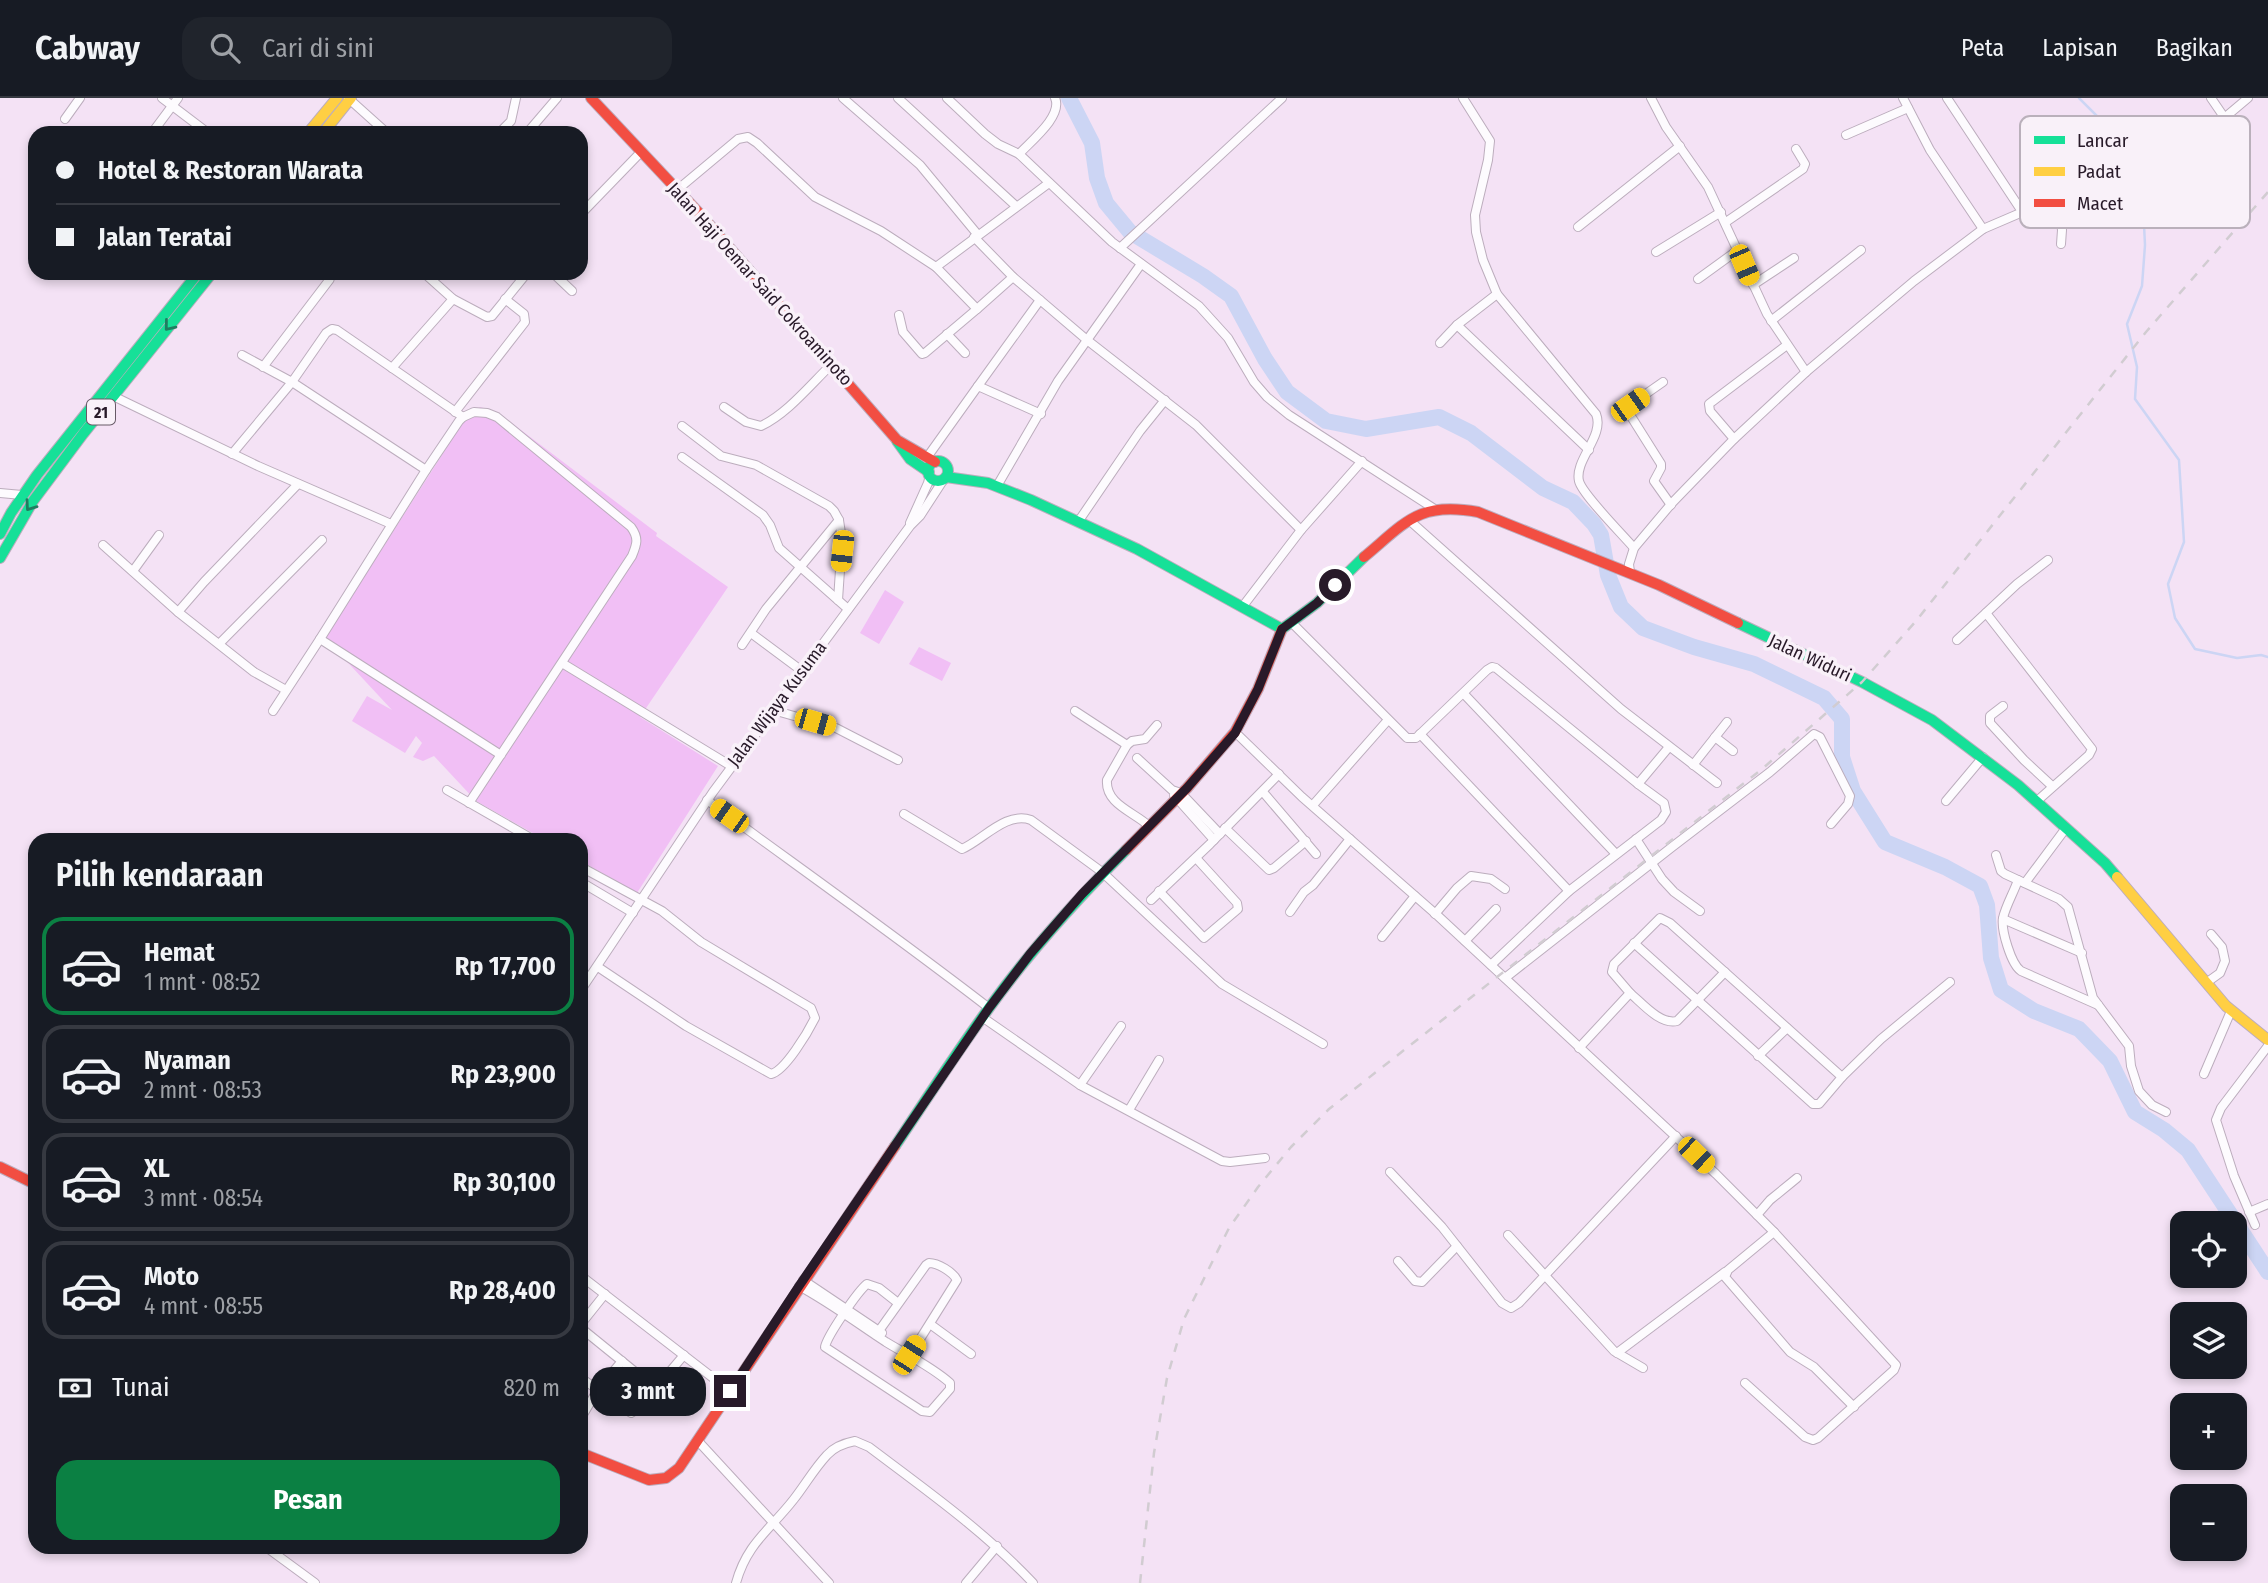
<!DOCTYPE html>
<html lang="id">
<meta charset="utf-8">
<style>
:root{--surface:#171b24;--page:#20242c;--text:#f1f3f6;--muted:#9ea1a6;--line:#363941;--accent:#0b8043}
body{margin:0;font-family:"Fira Sans Condensed",sans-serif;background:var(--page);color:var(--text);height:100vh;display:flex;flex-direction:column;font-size:26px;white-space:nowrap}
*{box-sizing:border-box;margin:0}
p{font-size:23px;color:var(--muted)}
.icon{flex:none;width:38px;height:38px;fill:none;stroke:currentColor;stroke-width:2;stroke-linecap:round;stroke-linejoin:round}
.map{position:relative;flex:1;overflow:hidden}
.sheet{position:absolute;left:28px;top:735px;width:560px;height:721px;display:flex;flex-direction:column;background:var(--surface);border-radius:21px;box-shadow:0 4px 10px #0003}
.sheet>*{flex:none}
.banner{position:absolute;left:28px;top:28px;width:560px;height:154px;border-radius:21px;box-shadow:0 4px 10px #0003;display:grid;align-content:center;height:154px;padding:0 28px;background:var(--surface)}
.fabs{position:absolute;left:2170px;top:1113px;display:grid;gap:14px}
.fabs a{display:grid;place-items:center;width:77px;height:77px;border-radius:14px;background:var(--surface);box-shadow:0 4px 10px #0003;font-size:35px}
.end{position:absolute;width:32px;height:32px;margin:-16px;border:9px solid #281a29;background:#fff;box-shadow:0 0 0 4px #fff}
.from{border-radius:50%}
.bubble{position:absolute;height:49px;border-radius:21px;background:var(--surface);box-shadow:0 4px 10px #0003;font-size:23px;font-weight:700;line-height:49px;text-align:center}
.car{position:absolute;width:21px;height:42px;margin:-21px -10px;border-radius:9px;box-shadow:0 0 5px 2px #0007;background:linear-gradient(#f5c518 24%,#345 0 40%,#f5c518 0 76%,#345 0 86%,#f5c518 0)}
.banner b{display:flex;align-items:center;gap:24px;height:66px;font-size:26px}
.banner b+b{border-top:2px solid var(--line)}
.banner i{width:18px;height:18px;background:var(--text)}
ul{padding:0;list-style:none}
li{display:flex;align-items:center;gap:21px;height:98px;margin:0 14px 10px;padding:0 14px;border:4px solid var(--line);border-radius:21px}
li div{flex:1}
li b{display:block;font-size:26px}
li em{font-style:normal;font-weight:700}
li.active{border-color:var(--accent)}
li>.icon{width:63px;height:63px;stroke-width:1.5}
h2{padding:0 28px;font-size:32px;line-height:84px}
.pay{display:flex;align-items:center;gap:18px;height:77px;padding:0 28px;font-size:26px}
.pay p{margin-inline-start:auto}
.button{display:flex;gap:14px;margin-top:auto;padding:14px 28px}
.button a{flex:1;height:80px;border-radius:21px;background:var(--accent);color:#fff;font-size:28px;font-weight:700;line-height:80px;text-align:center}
header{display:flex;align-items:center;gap:42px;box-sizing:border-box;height:98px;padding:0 35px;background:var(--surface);border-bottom:2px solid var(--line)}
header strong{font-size:33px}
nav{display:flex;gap:38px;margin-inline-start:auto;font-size:24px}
.search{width:490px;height:63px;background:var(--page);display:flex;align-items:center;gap:18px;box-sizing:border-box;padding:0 24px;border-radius:21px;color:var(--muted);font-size:26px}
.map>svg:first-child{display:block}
.green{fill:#f1bff5}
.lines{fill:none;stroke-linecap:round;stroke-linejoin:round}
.stream{stroke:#ccd5f4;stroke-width:2.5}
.river{stroke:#ccd5f4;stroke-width:16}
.street-casing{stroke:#bcadbd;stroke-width:10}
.fast-casing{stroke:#bcadbd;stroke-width:12}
.slow-casing{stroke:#bcadbd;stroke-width:12}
.jam-casing{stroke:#bcadbd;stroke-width:12}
.street{stroke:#fdfbfe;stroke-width:8}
.fast{stroke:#16e098;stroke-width:10}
.slow{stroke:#ffcf43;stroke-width:10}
.jam{stroke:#f24e42;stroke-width:10}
.rail{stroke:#d1ccd1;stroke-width:2.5;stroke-dasharray:9 9;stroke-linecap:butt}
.oneway{stroke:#1f7d60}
.route{stroke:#281a29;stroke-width:9}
.labels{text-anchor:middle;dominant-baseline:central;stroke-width:7;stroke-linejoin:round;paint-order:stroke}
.shield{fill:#f9f1f9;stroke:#675a67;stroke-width:2}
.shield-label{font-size:16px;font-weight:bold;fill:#281a29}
.street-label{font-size:18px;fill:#281a29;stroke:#f9f1f9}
.key{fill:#f9f1f9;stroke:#bab0bb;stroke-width:2}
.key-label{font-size:19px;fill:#281a29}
</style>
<header>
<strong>Cabway</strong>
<div class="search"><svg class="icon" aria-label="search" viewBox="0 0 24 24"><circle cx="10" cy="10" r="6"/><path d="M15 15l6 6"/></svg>Cari di sini</div>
<nav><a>Peta</a><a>Lapisan</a><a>Bagikan</a></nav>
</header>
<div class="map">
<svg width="2268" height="1485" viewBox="0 0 2268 1485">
<rect width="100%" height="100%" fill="#f4e2f5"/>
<g class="green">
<path d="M480 309 497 314 657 435 656 438 728 489 640 619 718 668 637 795 581 763V742H545L476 703 434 658 423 663 413 659 422 645 416 638 405 655 352 623 367 598 392 612 325 540 465 321Z"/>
<path d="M885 492 904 504 879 546 860 535Z"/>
<path d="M919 549 951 565 942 583 909 566Z"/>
</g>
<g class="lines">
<path class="stream" d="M2079 0 2131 52 2142 86 2145 147 2142 188 2127 226 2137 269 2135 301 2179 362 2184 444 2168 486 2175 520 2195 551 2237 560 2261 557 2268 559"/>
<path class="river" d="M1069 0 1092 45 1097 80 1106 105 1130 134 1203 178 1231 198 1265 261 1287 294 1326 323 1366 331 1439 319 1471 335 1543 390 1573 404 1594 426 1601 437 1608 477 1621 509 1643 530 1694 549 1754 566 1824 600 1842 621V659L1853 693 1885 744 1945 769 1980 788 1987 807 1991 860 2001 892 2034 913 2079 931 2110 963 2135 1014 2164 1032 2188 1052 2268 1174"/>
<defs>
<g id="street">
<path d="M162 0 208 35"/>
<path d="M348 0 387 35"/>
<path d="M843 0 920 67 978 137"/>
<path d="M898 0 1016 108"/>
<path d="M947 0 985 36 998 46 1019 56 1112 144 1199 208 1228 240 1254 284 1267 299 1289 317 1433 410"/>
<path d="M1463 0 1490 43 1488 62 1475 117 1476 134 1483 162 1497 196 1596 316C1605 338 1574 362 1579 383 1582 396 1623 437 1634 450"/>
<path d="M1651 0 1666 29 1708 89 1767 216 1806 274"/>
<path d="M1903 0 1930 52 1983 131"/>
<path d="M1947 0 2023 115"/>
<path d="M2211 0 2224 19"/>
<path d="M65 21 80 0"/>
<path d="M152 35 178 0"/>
<path d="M499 35 511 23 516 0"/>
<path d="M527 35 557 0"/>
<path d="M1846 37 1908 10"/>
<path d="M2057 42 2078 69 2088 86"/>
<path d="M1019 56C1031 43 1063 18 1055 0"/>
<path d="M2172 64 2182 81 2180 100"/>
<path d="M677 92 738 41 748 39 757 45 815 99 881 133 936 169 1049 85"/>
<path d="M2057 99 2062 132 2061 146"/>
<path d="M581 116 641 54"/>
<path d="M1726 124 1803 71 1805 66 1796 51"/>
<path d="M1578 129 1680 48"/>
<path d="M974 139 1013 179"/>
<path d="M1120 150 1282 0"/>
<path d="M1656 154 1721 114"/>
<path d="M936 169 977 211 1013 179 1087 242 1196 327 1301 432"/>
<path d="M424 175 453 201 487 219 492 218 527 175"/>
<path d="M553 175 572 193"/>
<path d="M1698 181 1738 152"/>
<path d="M1753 187 1794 160"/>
<path d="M899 217 903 234 922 256 925 255 977 211"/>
<path d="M1771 223 1861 152"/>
<path d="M1457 227 1589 352"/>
<path d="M947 236 965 255"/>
<path d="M1440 245 1457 227 1497 196"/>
<path d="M242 257 292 284 326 235 332 231 337 232 463 319"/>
<path d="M263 269 330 181 327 175"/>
<path d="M392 270 453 201"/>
<path d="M1663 284 1630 307 1627 312 1661 366V370L1654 383 1671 407"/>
<path d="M978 288 1040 202"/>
<path d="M113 298 258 368 391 426"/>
<path d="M724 309 746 324 761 328C788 315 810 287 832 266"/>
<path d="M455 314 525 224 524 216 505 201"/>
<path d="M682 328 721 358 756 367 829 408 834 413 839 422 766 511 742 547"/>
<path d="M1734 341 1710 313 1709 306 1787 247"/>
<path d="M232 356 292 284 426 372"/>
<path d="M928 358 978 288 1041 316"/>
<path d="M682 359 763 417 770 427 779 450 848 511"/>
<path d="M997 388 1058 283 1141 166"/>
<path d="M0 395 22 397"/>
<path d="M1409 422 1621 611 1717 685"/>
<path d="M1078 424 1140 333 1165 302"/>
<path d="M910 425 928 385 930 377"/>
<path d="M103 447 178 514 254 574 286 592"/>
<path d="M133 473 159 437"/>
<path d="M1630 474 1629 466 1634 450 1672 405 1734 341 1806 274 1914 183 1983 131 2088 86 2133 79 2172 64 2248 0"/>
<path d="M838 502 842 442 839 422"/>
<path d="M1243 508 1301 432 1362 363"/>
<path d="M178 514 204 484 298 386"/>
<path d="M1986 515 2092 651 2089 657 2037 703"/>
<path d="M1292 525 1407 640H1416L1487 572 1492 569 1496 570 1638 686 1664 705 1666 714 1661 722 1569 793 1491 867"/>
<path d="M751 535 802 573"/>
<path d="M1957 542 2017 486 2048 462"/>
<path d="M219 546 322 442"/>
<path d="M562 565 731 668"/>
<path d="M1464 596 1616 756"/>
<path d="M2003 608 1990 618V625L2024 662 2052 688"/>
<path d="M773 612 836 630 898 662"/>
<path d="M273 613 320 541"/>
<path d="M1075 613 1127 647"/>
<path d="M1235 634 1302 699 1438 818 1716 1076 1774 1134 1896 1267 1894 1272 1818 1340 1813 1342 1805 1339 1745 1285"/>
<path d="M1420 636 1569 793"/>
<path d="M1715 639 1733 653"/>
<path d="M1137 660 1172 692 1181 695 1220 736"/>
<path d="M1693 667 1727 624"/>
<path d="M1638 686 1669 649"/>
<path d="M447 692 534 742"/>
<path d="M1263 694 1316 756"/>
<path d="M1174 697 1214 742"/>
<path d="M707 702C801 771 896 838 989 910"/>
<path d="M1946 703 1983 659"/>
<path d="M469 705 632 458C637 446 639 440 631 429L497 319 487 315 474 314 463 319 459 323 426 372 320 541 501 657"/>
<path d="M1313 707 1388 622"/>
<path d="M904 716 962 751C983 742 1006 713 1031 722L1102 774 1222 886 1323 946"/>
<path d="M1149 728C1134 714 1105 706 1107 682L1127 647 1132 643 1145 641 1157 627"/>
<path d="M1225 730 1269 772 1274 770 1306 743"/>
<path d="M1636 741 1662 781 1674 794 1700 813"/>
<path d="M1996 757 2001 773 2005 776 2059 801 2068 809 2093 900 2129 948 2131 968 2139 993 2152 1007 2166 1014"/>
<path d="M581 769 662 813 701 844 811 910 815 920C808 934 785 973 771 976L686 928 598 869"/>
<path d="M2018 782C2014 794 2006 807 2003 820 2001 832 2011 866 2021 873L2098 907"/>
<path d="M581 784 633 815"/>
<path d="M2025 785 2066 730"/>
<path d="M1159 793 1204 840 1238 811 1237 805 1196 760"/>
<path d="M1151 802 1210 746 1279 676"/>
<path d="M1290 814 1304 794 1313 787 1350 741"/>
<path d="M1435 816 1457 790 1471 778 1491 781 1505 791"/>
<path d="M2003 821 2082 855"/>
<path d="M1382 839 1415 798"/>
<path d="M1465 843 1496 811"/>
<path d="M1634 845 1813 1006H1819L1842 979 1881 941 1950 884"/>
<path d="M1505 880 1672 749 1770 674 1814 636 1820 639 1850 698 1848 706 1831 726"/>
<path d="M2206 885 2220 875 2225 863 2222 849 2211 836"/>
<path d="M581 892 713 694 910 428 920 418 944 381"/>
<path d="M1630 895C1642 905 1660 927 1677 923L1725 874"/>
<path d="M982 919 1080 987 1222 1063 1230 1064 1265 1060"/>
<path d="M1579 950 1630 895 1612 874 1614 866 1660 820 1670 825 1842 979"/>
<path d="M1758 958 1787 930"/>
<path d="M2204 976 2231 913"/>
<path d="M1080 987 1121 928"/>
<path d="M1129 1012 1159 962"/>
<path d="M1390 1074 1442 1129 1502 1205 1511 1210 1519 1205 1676 1038"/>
<path d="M2249 1114 2268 1106"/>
<path d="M1757 1117 1770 1102 1797 1080"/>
<path d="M2255 1127 2234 1078 2216 1022 2221 1010 2268 948"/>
<path d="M1774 1134 1728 1172 1725 1179 1790 1254 1814 1269 1854 1309"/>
<path d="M1508 1137 1614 1253 1643 1270"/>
<path d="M1398 1163 1415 1183 1422 1184 1457 1148"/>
<path d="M585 1181 730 1293"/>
<path d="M803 1182 882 1235"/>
<path d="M799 1188C829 1204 857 1225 886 1244 907 1257 931 1268 950 1285V1291L930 1314 922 1313 825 1249C827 1238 858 1193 867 1186L879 1190 898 1205"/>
<path d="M581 1226 605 1196"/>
<path d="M930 1226 971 1256"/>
<path d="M581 1230 655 1290"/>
<path d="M876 1237 926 1167 929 1165C938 1165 953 1174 957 1182L910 1257"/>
<path d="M1617 1255 1725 1174"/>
<path d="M581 1280 631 1315 639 1310 684 1257"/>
<path d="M581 1320 597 1293 622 1263"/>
<path d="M698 1343 829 1485"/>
<path d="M266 1449 315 1485"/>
<path d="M736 1485C747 1445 770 1432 794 1401 805 1387 814 1371 827 1357 834 1349 845 1345 855 1343L869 1349C926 1392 984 1433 1033 1485"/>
<path d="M966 1485 997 1448"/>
</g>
<g id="fast">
<path d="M897 343 910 361 929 374"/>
<circle cx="938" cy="373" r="10"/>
<path d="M946 379 988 385 1031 402 1137 451 1282 531 1317 505 1364 459"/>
<path d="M0 436 11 415 37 377 198 175"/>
<path d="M0 460 33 403 83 336 212 175"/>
<path d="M1738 525 1862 584 1932 622 2018 687 2105 765 2117 779"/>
<path d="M895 1048C926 1002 956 955 989 910 1030 853 1077 801 1126 752"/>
</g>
<g id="slow">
<path d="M308 35 337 0"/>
<path d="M323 35 351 0"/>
<path d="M2117 779 2226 908 2268 942"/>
</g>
<g id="jam">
<path d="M591 0 700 116 897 342 935 364"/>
<path d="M1364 459C1406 424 1419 403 1478 414L1659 487 1738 525"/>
<path d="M1126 752 1187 690 1235 634 1258 591 1282 531"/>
<path d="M0 1069 35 1086"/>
<path d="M581 1355 649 1382 666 1380 679 1370 895 1048"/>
</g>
</defs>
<use href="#street" class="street-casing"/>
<use href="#fast" class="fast-casing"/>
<use href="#slow" class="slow-casing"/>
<use href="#jam" class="jam-casing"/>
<use href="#street" class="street"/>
<use href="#fast" class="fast"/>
<use href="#slow" class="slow"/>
<use href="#jam" class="jam"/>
<path class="rail" d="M1140 1485 1154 1355 1167 1280 1184 1221 1229 1130 1258 1089 1291 1049 1329 1011 1762 671 1862 584 1916 523 2146 234 2268 94"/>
</g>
<defs><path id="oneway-chevron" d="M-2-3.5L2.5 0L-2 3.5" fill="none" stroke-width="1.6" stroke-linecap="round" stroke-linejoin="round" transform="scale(1.75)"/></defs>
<g class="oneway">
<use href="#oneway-chevron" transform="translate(169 228) rotate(129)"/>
<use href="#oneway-chevron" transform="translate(30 408) rotate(125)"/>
</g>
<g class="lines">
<path class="route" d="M730 1293 799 1188 989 910 1030 856 1082 796 1187 690 1235 635 1258 591 1282 531 1317 505 1335 487"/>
</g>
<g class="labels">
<rect class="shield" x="87" y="301.5" width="28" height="25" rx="5"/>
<g class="shield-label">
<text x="101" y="314">21</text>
</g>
<g class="street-label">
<text transform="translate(760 186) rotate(48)">Jalan Haji Oemar Said Cokroaminoto</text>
<text transform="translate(1810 560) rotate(25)">Jalan Widuri</text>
<text transform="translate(777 606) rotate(-53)">Jalan Wijaya Kusuma</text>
</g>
</g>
<rect x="2020" y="18" width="230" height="112" rx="10" class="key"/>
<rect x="2034" y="38" width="31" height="8" fill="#16e098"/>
<rect x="2034" y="69" width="31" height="9" fill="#ffcf43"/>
<rect x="2034" y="101" width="31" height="8" fill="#f24e42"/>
<g class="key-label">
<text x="2077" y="49">Lancar</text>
<text x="2077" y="80">Padat</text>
<text x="2077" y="112">Macet</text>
</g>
</svg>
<div class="fabs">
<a><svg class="icon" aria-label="locate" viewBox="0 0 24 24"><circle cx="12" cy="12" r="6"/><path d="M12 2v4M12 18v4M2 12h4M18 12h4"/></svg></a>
<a><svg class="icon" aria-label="layers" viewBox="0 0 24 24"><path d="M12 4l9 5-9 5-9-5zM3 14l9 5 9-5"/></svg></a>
<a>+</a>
<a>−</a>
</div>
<i class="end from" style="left:1335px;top:487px"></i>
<i class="end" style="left:730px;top:1293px"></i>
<div class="bubble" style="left:590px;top:1269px;width:116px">3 mnt</div>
<i class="car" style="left:1744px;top:167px;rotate:157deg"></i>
<i class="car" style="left:1630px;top:307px;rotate:55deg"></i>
<i class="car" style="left:842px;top:453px;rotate:186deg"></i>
<i class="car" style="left:815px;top:624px;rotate:106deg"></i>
<i class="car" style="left:729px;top:718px;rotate:305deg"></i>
<i class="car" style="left:1696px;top:1057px;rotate:134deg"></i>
<i class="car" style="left:909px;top:1257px;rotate:33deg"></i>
<div class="banner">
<b><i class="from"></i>Hotel &amp; Restoran Warata</b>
<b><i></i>Jalan Teratai</b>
</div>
<section class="sheet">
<h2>Pilih kendaraan</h2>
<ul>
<li class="active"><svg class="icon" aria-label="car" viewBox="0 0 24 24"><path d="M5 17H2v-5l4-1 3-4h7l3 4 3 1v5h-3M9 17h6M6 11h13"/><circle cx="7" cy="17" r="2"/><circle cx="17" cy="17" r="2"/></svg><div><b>Hemat</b><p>1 mnt · 08:52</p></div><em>Rp 17,700</em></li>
<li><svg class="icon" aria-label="car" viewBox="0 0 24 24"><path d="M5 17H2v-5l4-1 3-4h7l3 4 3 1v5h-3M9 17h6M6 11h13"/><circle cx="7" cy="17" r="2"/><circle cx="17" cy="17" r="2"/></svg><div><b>Nyaman</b><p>2 mnt · 08:53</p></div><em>Rp 23,900</em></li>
<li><svg class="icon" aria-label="car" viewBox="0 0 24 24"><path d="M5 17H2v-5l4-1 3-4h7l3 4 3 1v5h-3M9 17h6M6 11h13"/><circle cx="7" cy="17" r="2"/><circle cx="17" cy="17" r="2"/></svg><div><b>XL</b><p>3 mnt · 08:54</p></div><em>Rp 30,100</em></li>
<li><svg class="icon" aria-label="car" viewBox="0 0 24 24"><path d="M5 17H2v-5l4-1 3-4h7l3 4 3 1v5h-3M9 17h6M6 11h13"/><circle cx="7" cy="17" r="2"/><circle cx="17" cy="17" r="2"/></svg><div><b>Moto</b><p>4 mnt · 08:55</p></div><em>Rp 28,400</em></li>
</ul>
<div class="pay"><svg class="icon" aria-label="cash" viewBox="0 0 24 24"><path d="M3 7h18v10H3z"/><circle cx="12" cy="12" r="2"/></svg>Tunai<p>820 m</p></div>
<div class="button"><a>Pesan</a></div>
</section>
</div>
